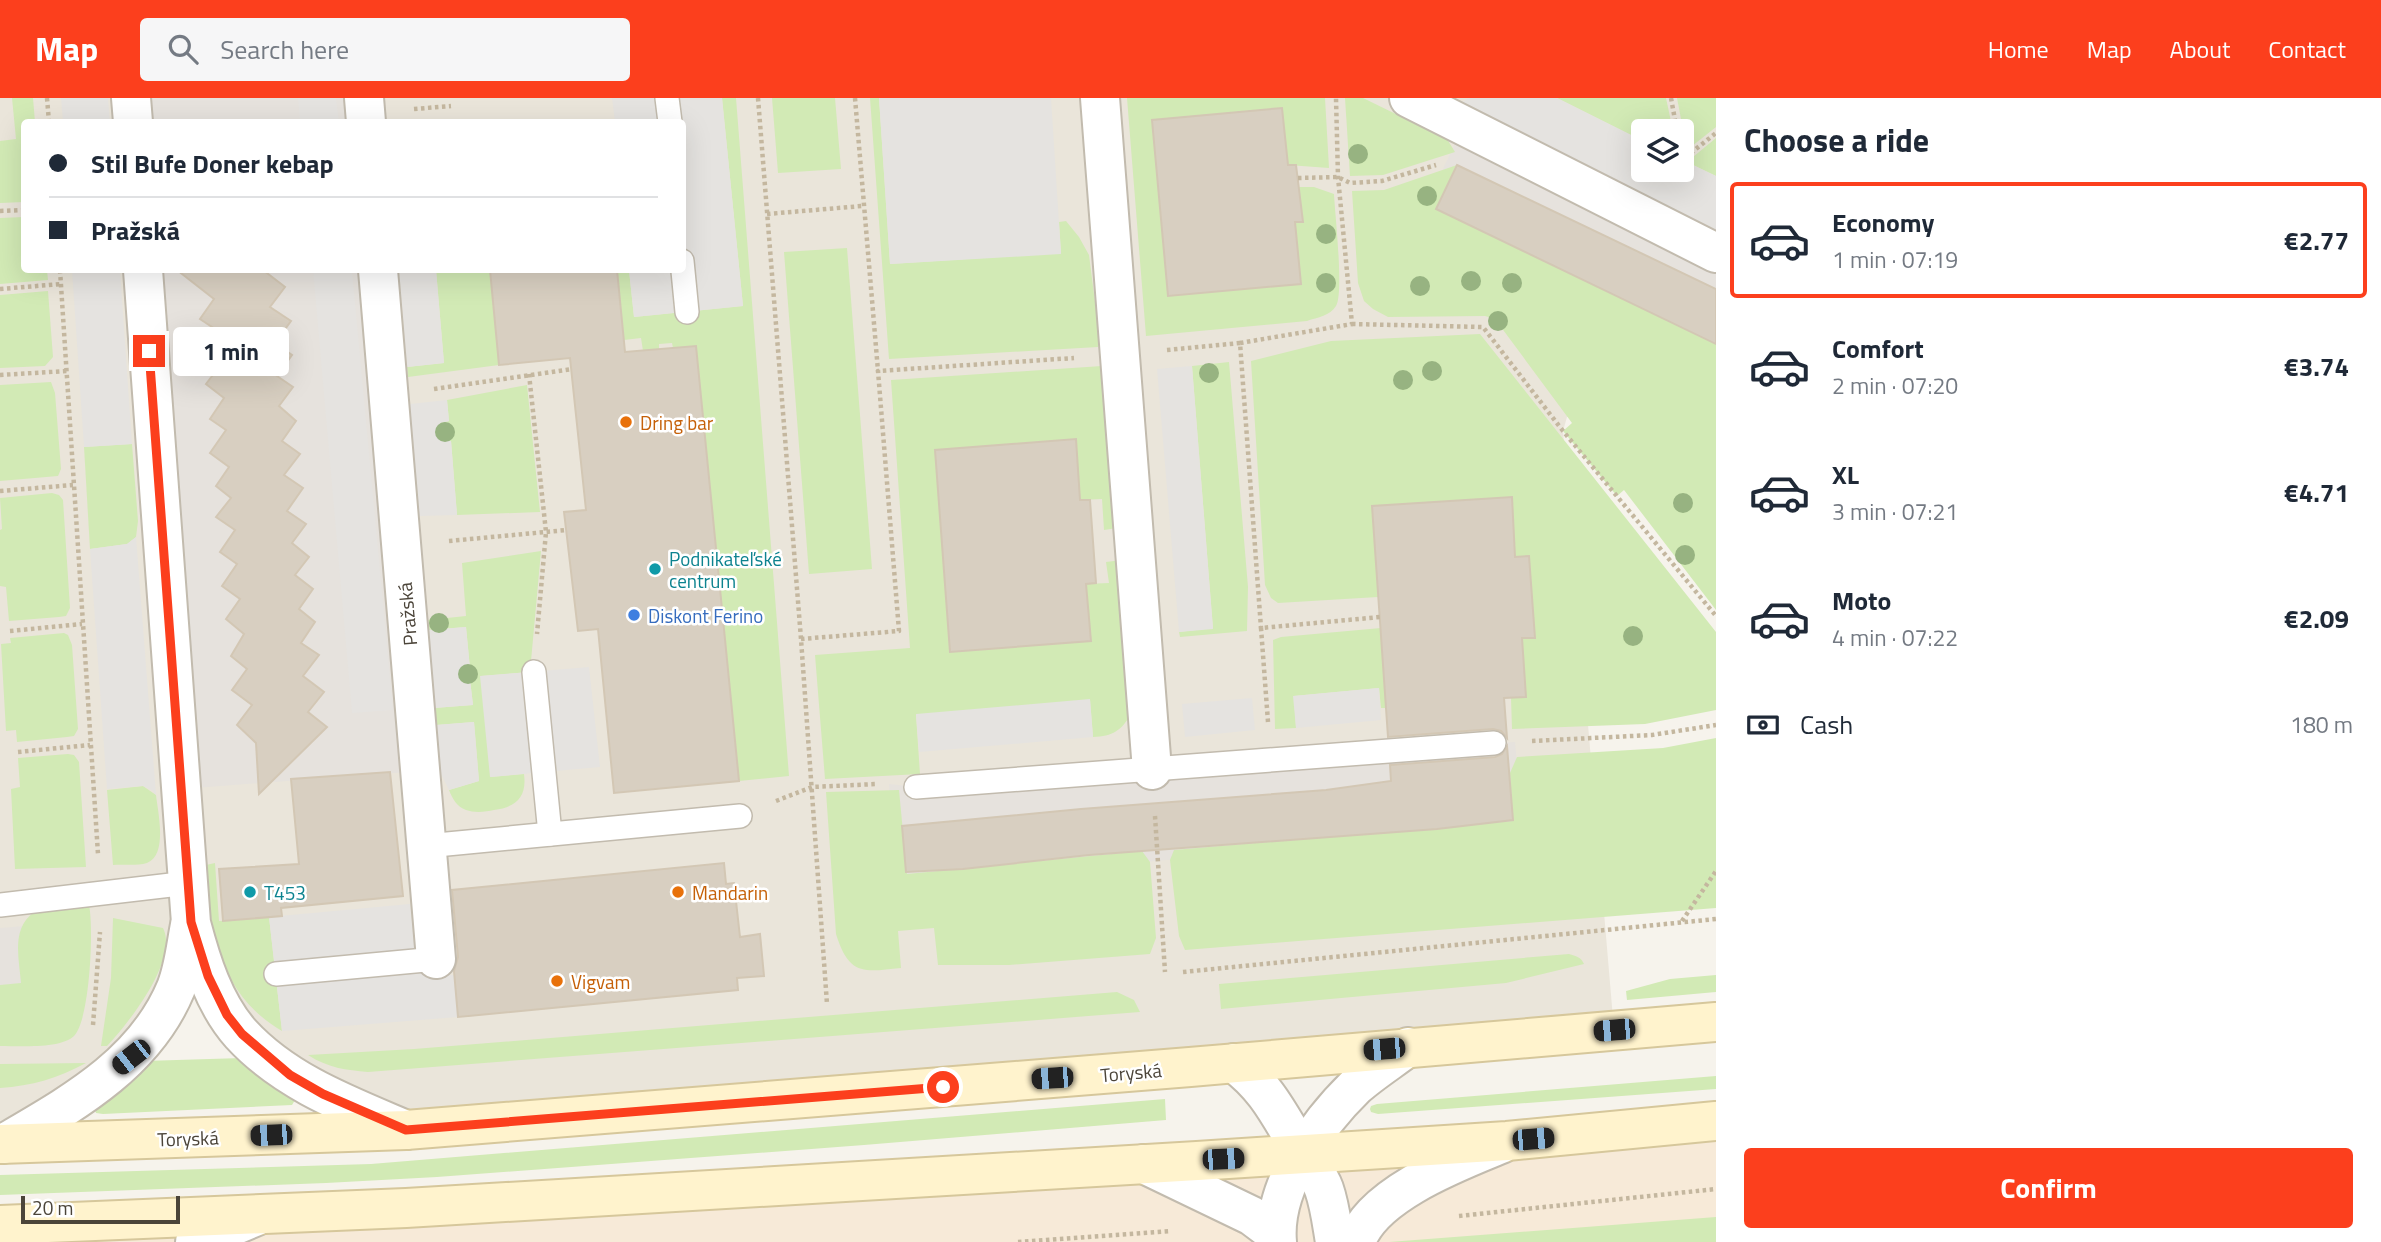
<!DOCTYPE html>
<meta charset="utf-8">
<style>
:root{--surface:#fff;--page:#f6f6f7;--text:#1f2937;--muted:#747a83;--line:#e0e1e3;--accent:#fc3f1d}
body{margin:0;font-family:"Titillium Web",sans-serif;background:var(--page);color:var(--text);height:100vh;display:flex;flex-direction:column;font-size:26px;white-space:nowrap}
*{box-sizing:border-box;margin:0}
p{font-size:23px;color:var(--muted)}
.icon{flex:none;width:38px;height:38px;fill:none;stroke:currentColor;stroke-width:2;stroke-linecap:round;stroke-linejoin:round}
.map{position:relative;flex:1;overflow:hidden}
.panel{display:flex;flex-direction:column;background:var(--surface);width:665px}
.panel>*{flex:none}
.guide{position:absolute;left:21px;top:21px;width:665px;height:154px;border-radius:7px;box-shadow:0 7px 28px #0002;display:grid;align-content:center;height:154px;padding:0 28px;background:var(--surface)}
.controls{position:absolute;left:1631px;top:21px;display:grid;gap:14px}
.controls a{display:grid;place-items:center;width:63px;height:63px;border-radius:7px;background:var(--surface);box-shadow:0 7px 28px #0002;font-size:35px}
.scale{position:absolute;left:21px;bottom:18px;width:159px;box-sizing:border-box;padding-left:7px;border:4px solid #4b4439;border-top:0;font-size:19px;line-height:24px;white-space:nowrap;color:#4b4439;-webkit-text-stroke:5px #fff;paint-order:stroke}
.end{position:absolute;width:32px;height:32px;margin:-16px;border:9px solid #fc3f1d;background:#fff;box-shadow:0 0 0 4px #fff}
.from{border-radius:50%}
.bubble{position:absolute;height:49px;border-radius:7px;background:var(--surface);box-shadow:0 7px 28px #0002;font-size:23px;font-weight:700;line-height:49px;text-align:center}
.car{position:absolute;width:21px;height:42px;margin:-21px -10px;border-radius:9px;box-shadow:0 0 5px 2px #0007;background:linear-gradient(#222 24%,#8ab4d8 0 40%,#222 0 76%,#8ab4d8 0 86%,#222 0)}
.guide b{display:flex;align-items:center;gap:24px;height:66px;font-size:26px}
.guide b+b{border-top:2px solid var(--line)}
.guide i{width:18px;height:18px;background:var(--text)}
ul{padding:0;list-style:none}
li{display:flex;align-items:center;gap:21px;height:116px;margin:0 14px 10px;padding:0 14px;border:4px solid transparent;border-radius:7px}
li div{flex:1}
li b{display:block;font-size:26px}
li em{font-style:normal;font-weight:700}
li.selected{border-color:var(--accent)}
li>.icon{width:63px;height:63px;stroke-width:1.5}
h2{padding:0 28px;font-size:32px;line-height:84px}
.pay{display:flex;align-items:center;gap:18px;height:77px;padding:0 28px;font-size:26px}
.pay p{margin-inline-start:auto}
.cta{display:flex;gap:14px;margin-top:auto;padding:14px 28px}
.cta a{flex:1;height:80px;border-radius:7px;background:var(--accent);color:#fff;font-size:28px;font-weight:700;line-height:80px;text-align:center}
header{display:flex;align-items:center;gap:42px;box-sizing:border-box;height:98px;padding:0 35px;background:var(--accent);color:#fff}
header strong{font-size:33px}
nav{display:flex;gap:38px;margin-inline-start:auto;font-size:24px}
.search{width:490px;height:63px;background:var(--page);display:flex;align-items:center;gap:18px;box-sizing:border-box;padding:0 24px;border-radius:7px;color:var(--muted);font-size:26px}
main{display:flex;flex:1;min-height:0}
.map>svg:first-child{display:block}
.residential{fill:#eae5da;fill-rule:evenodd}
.commercial{fill:#f7ead8}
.industrial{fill:#e6e2dd}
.green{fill:#d2eab5}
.parking{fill:#e5e3e0}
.building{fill:#d8cfc1;stroke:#d3c7b4;stroke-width:2}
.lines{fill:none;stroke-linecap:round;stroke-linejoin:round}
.lane-casing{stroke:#c2bbae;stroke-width:26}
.street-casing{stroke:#c2bbae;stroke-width:42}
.secondary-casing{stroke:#d6c79b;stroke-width:42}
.path{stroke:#c4b79f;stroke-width:4.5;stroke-dasharray:3.5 3.5;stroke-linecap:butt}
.lane{stroke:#fff;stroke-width:23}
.street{stroke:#fff;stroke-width:38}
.secondary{stroke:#fff3cd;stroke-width:38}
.tree{fill:#97b381}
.route{stroke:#fc3f1d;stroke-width:9}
.food-dot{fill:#e8710a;stroke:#fff;stroke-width:2.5}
.culture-dot{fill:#0f9aa8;stroke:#fff;stroke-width:2.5}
.shop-dot{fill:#3f7fe0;stroke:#fff;stroke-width:2.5}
.labels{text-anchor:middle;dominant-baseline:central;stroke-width:5;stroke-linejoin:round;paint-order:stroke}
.food-label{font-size:19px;fill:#c56008;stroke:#fff;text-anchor:start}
.culture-label{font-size:19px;fill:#0d838f;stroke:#fff;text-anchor:start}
.street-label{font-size:19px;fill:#4b4439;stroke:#fff}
.shop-label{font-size:19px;fill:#366cbe;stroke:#fff;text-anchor:start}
</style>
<header>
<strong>Map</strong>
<div class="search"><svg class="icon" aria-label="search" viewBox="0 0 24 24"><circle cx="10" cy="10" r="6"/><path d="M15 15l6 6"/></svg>Search here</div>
<nav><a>Home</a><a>Map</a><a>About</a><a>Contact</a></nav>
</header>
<main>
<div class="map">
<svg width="1716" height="1144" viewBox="0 0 1716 1144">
<rect width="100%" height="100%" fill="#f6f3ec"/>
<path class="residential" d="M0 0H1716V307L1567 319 1563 333 1614 932 406 1032 323 996 208 879 160 921 0 1046ZM24 24H682V172H24ZM1643 33H1682V72H1643Z"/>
<path class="commercial" d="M1716 1023V1144H75V1125Z"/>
<g class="industrial">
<path d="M131 0H364L366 24H133Z"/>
<path d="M1463 28 1716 155V258L1422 116Z"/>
<path d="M143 172H378L420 673 181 691Z"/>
<path d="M1515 644 1523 733 895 784 889 686 916 689Z"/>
<path d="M25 828 29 893 0 896V830Z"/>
</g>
<g class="green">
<path d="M12 0H33L35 24H24V104L0 105V43L16 41Z"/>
<path d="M722 0H736L789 678 739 683 696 249 673 250 672 245 659 246V251L643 253 641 240 624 242 617 172H629L634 219 743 208Z"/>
<path d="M772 0H835L841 71 778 75Z"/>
<path d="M870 0H879L890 166 1061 155 1059 124 1066 123 1079 139 1089 157 1100 243 1098 249 889 261Z"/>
<path d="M1127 0H1325L1329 70 1288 67 1282 10 1152 22 1168 198 1301 186 1295 124H1302L1299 89H1314L1334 96C1335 116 1344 195 1336 208 1330 218 1318 219 1307 223L1146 238Z"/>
<path d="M1345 0H1363L1447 41 1455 54 1383 77 1350 78Z"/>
<path d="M1557 0H1666L1673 33H1643V43Z"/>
<path d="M1677 0H1716V29L1687 52Z"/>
<path d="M1716 40V78L1687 64Z"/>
<path d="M1457 67 1437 110 1716 246V512L1624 392 1617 398 1563 333 1572 325 1495 221 1485 218 1388 219 1373 211 1364 203 1358 185 1352 93 1384 92Z"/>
<path d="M24 119V172H47L48 182 0 186V120Z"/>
<path d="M847 150 872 471 809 476 784 154Z"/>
<path d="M436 172H490L499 267 408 279 407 269 444 265Z"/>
<path d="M48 193 53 259 45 268 0 270V197Z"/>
<path d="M1480 236 1716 534V612L1645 626 1512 631 1511 600 1526 599 1522 540 1535 539 1529 458 1515 459 1512 399 1372 408 1378 499 1278 505 1271 500 1265 487 1251 263 1331 243Z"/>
<path d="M1229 264 1248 489 1247 533 1180 539 1179 534 1213 530 1192 268Z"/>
<path d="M1102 268 1117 430 1104 432 1102 401 1080 402 1075 341 935 352 950 554 1090 543 1086 486 1109 485 1106 464 1122 462 1131 616C1121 633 1113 638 1093 639L1090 602 916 617 920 676 825 681 815 557 910 550 891 282Z"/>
<path d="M51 284 55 295 61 371 58 378 0 383V287Z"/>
<path d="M527 287 540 414 457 417 451 343H441L440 325 449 323 447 302Z"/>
<path d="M132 346 138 423 136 439 127 446 90 451 84 349Z"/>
<path d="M52 395 59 397 63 402 70 510 66 518 59 519 9 523 6 489 0 488V432L2 431 0 400Z"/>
<path d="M541 453 530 574 481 578 491 679 524 676C527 698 517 709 494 712 486 714 474 715 466 712 457 709 452 700 449 692L479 683 474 624 436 627 434 610 473 607 470 582H466L464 571 470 570 466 529 429 532 428 522 466 518 462 465Z"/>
<path d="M1381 530 1386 610H1381L1379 590 1294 598 1296 630 1275 631 1273 542 1281 539Z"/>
<path d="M64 535 68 537 72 547 78 631 74 638 67 639 17 644 16 632 6 633 1 546 11 545 10 540Z"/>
<path d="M1716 640V810L1185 852 1179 838 1170 762 1174 752 1513 723 1510 675 1517 659 1663 650Z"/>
<path d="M68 656 74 657 79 664 86 769 15 771 11 691 20 689 18 660Z"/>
<path d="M143 688 156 697C158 715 168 757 147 765 137 768 123 766 113 767L107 692Z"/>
<path d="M899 692 907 776 1142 753 1150 764 1156 840 1150 856 1009 867H938L934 830 898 833 901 870C864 874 849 878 836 836L826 694Z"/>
<path d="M215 765 219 823 269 819 282 933C219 896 210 834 206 767Z"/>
<path d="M89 807C94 830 90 922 74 938 61 951 18 948 0 948V887L21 885C19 860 11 831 34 814Z"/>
<path d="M113 820 163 830C179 861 128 926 107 948H101L111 880Z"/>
<path d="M1569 856C1576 858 1581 859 1584 866L1506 885 1221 911 1219 886Z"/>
<path d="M1716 877V894L1627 902 1626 893 1670 881Z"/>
<path d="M1117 894 1134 902 1140 914 368 974C346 972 328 970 308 957L414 951Z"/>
<path d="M242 960 293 997 295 1002 292 1007 103 1016 96 1015 94 1009 144 963Z"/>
<path d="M86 965C58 980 32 988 0 990V966Z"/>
<path d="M1716 978V991L1378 1016 1371 1014 1370 1011 1371 1008 1377 1006Z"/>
<path d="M1165 1001 1166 1022 864 1047 437 1079 326 1085 0 1097V1077L371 1066Z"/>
<path d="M1716 1119V1144H1389Z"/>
</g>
<g class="parking">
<path d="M61 0H108L110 24H63Z"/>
<path d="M298 0H336L339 24H300Z"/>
<path d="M612 0H722L743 208 634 219 629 172H682V24H615Z"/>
<path d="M879 0H1051L1061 156 890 166Z"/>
<path d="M1469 0H1557L1643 43V72H1682V62L1716 78V132L1461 5Z"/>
<path d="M72 172H120L132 346 84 349Z"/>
<path d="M313 172H352L393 612 352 615Z"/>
<path d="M399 172H436L444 265 407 269Z"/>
<path d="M1192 268 1213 531 1179 534 1157 271Z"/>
<path d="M447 302 449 323 440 325 441 342 451 343 457 417 419 418 410 306Z"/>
<path d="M136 439 156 697 153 693 143 688 107 691 90 451 127 446Z"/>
<path d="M466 529 470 571H464L466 581 470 582 473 607 434 610 429 532Z"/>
<path d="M589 569 600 669 490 679 480 578Z"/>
<path d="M1379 590 1381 622 1296 630 1293 598Z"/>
<path d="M1252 600 1255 632 1185 639 1182 606Z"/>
<path d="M1090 601 1093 639 919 654 916 616Z"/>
<path d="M474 624 479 683 449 692 441 676 436 627Z"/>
<path d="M410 806 416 862 437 878 454 877 458 919 282 933 269 819Z"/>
</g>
<g class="building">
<path d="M1282 10 1288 67H1296L1303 124H1295L1301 186 1168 198 1152 22Z"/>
<path d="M1457 67 1716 191V246L1436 111Z"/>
<path d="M177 172H263L285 189 270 209 291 223 275 245 292 257 277 278 293 289 279 308 296 323 282 343 300 356 284 377 303 390 287 413 306 426 292 445 309 459 295 477 313 491 299 511 315 524 301 545 319 557 303 578 324 594 308 614 327 629 259 696 256 645 237 627 252 607 232 592 247 571 231 558 244 536 226 521 240 501 222 488 237 466 220 454 235 432 216 419 231 400 216 388 229 369 210 355 226 332 210 321 224 300 206 286 222 265 203 249 215 231 200 221 214 201Z"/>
<path d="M490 172H617L625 254 696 248 739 683 614 695 598 531 578 533 564 414 586 412 570 260 499 267Z"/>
<path d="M1076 341 1080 402H1090L1096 485 1086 486 1091 543 950 554 935 352Z"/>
<path d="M1512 399 1515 459 1529 458 1535 540H1522L1526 599 1504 600 1507 640 1501 633 1493 631 1388 639 1372 408Z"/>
<path d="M1507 648 1513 722 1437 731 1089 757 963 771 906 774 902 728 1081 711 1326 692 1391 683 1390 667 1495 659 1502 656Z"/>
<path d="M390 674 403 798 281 810 282 818 223 823 219 771 299 766 291 681Z"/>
<path d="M724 765 726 786 734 785 740 839 760 836 764 878 737 880 738 892 458 919 454 873 458 859 452 792Z"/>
</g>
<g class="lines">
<defs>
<g id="lane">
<path d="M667 0 670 24"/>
<path d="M682 163 687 214"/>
<path d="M534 574 550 736"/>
<path d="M916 689 1494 645"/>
<path d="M426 748 740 718"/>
<path d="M0 807 188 785"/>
<path d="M276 876 436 861"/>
</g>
<g id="street">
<path d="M131 0 133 24"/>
<path d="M364 0 366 24"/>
<path d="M1100 0 1152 672"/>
<path d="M1409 0 1716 155"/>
<path d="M143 172 191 825C201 863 214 906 241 936 285 984 347 1007 406 1032"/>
<path d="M378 172 436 861"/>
<path d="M1234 965C1268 990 1280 1019 1302 1054 1309 1067 1319 1077 1324 1091 1330 1108 1332 1127 1335 1144"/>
<path d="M3 1046C71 1006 144 967 176 890 184 870 186 847 190 827"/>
<path d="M1144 1066 1252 1118 1276 1136"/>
<path d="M195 1144 257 1118"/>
<path d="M1277 1144C1272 1088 1318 1025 1356 988 1372 974 1391 962 1408 949"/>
<path d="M1356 1144C1372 1096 1457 1064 1501 1046"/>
</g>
<g id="secondary">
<path d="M0 1046 406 1032 1190 969 1716 924"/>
<path d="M0 1127 406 1110 1197 1063 1507 1043 1716 1023"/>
</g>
</defs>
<use href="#lane" class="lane-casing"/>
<use href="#street" class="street-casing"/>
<use href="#secondary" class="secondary-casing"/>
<g class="path">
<path d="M47 0 49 24"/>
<path d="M758 0 801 541 827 906"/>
<path d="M855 0 878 273"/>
<path d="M1671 0 1677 33"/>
<path d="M414 11 451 8"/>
<path d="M1682 59V62L1716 35"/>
<path d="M1298 80 1338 79 1350 85 1382 83 1436 67"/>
<path d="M0 113 24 112"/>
<path d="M767 116 862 108"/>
<path d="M60 172 98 756"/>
<path d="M0 191 61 186"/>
<path d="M1352 226 1483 229 1563 333 1716 518"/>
<path d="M1240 245 1352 226 1338 79 1336 0"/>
<path d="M1167 252 1240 245 1261 530"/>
<path d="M529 276 546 434 537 536"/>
<path d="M0 277 67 273"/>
<path d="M434 291 572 271"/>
<path d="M0 393 73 387"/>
<path d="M449 443 567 432"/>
<path d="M10 533 82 526"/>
<path d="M801 541 899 533 878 273 1074 260"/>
<path d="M1268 624 1261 530 1380 519"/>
<path d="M1532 643 1652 637 1716 627"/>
<path d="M18 654 90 647"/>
<path d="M776 703 812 689 877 686"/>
<path d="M1155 718 1165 874"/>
<path d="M1682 823 1716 773"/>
<path d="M1183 874 1716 821"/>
<path d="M93 927 100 834"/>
<path d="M1459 1118 1716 1091"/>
<path d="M1018 1144 1170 1133"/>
</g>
<use href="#lane" class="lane"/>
<use href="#street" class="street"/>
<use href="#secondary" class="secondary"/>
</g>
<g class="tree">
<circle cx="1358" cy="56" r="10"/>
<circle cx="1427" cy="98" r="10"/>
<circle cx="1326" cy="136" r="10"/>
<circle cx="1471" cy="183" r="10"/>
<circle cx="1326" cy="185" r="10"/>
<circle cx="1512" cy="185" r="10"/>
<circle cx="1420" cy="188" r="10"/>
<circle cx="1498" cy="223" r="10"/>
<circle cx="1432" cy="273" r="10"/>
<circle cx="1209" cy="275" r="10"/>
<circle cx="1403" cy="282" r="10"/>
<circle cx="445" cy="334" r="10"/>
<circle cx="1683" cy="405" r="10"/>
<circle cx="1685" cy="457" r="10"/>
<circle cx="439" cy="525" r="10"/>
<circle cx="1633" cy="538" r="10"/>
<circle cx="468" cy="576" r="10"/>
</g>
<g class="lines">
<path class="route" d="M149 253 191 824 208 878 227 917 242 936 290 977 323 996 406 1032 943 989"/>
</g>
<g class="food-dot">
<circle cx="626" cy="324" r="7"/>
<circle cx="678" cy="794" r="7"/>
<circle cx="557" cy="883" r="7"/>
</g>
<g class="culture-dot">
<circle cx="655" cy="471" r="7"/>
<circle cx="250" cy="794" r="7"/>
</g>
<circle class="shop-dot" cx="634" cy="517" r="7"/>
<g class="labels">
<g class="food-label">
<text x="640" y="324">Dring bar</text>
<text x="692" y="794">Mandarin</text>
<text x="571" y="883">Vigvam</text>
</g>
<g class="culture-label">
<text x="669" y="460">Podnikateľské<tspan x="669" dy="22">centrum</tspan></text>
<text x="264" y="794">T453</text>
</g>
<g class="street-label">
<text transform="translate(407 516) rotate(-95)">Pražská</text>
<text transform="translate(1131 974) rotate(-5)">Toryská</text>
<text transform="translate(188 1040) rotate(-2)">Toryská</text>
</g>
<g class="shop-label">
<text x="648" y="517">Diskont Ferino</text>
</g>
</g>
</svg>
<div class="controls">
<a><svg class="icon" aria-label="layers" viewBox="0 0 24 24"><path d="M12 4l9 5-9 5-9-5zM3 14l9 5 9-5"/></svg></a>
</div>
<div class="scale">20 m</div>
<i class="end from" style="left:943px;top:989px"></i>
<i class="end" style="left:149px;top:253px"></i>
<div class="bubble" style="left:173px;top:229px;width:116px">1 min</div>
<i class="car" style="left:1614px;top:932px;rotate:265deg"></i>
<i class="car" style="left:1384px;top:951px;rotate:265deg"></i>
<i class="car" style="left:131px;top:959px;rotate:232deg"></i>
<i class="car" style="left:1052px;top:980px;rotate:266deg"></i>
<i class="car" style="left:271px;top:1037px;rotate:268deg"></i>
<i class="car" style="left:1533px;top:1041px;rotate:85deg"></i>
<i class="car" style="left:1223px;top:1061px;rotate:87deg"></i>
<div class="guide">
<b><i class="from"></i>Stil Bufe Doner kebap</b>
<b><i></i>Pražská</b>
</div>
</div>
<section class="panel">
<h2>Choose a ride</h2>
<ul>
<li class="selected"><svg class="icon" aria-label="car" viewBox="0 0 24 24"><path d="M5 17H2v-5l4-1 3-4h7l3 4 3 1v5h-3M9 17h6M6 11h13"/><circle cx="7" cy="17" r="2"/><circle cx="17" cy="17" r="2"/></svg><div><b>Economy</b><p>1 min · 07:19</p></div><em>€2.77</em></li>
<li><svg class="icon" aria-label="car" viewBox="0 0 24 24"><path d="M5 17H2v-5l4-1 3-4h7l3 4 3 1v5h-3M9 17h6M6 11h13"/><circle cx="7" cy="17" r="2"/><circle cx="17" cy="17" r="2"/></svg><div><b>Comfort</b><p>2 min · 07:20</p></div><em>€3.74</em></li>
<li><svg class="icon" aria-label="car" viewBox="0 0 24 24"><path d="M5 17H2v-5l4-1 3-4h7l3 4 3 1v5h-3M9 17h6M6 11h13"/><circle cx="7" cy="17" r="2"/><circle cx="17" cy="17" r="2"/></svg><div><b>XL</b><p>3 min · 07:21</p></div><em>€4.71</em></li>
<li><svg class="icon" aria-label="car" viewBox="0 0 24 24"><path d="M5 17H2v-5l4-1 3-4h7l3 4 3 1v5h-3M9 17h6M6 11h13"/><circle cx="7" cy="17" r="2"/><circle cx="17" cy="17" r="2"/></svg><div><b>Moto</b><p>4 min · 07:22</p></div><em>€2.09</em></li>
</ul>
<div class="pay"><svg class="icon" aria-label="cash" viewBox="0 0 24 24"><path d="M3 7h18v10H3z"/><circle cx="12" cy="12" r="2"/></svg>Cash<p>180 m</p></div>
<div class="cta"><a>Confirm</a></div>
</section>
</main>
